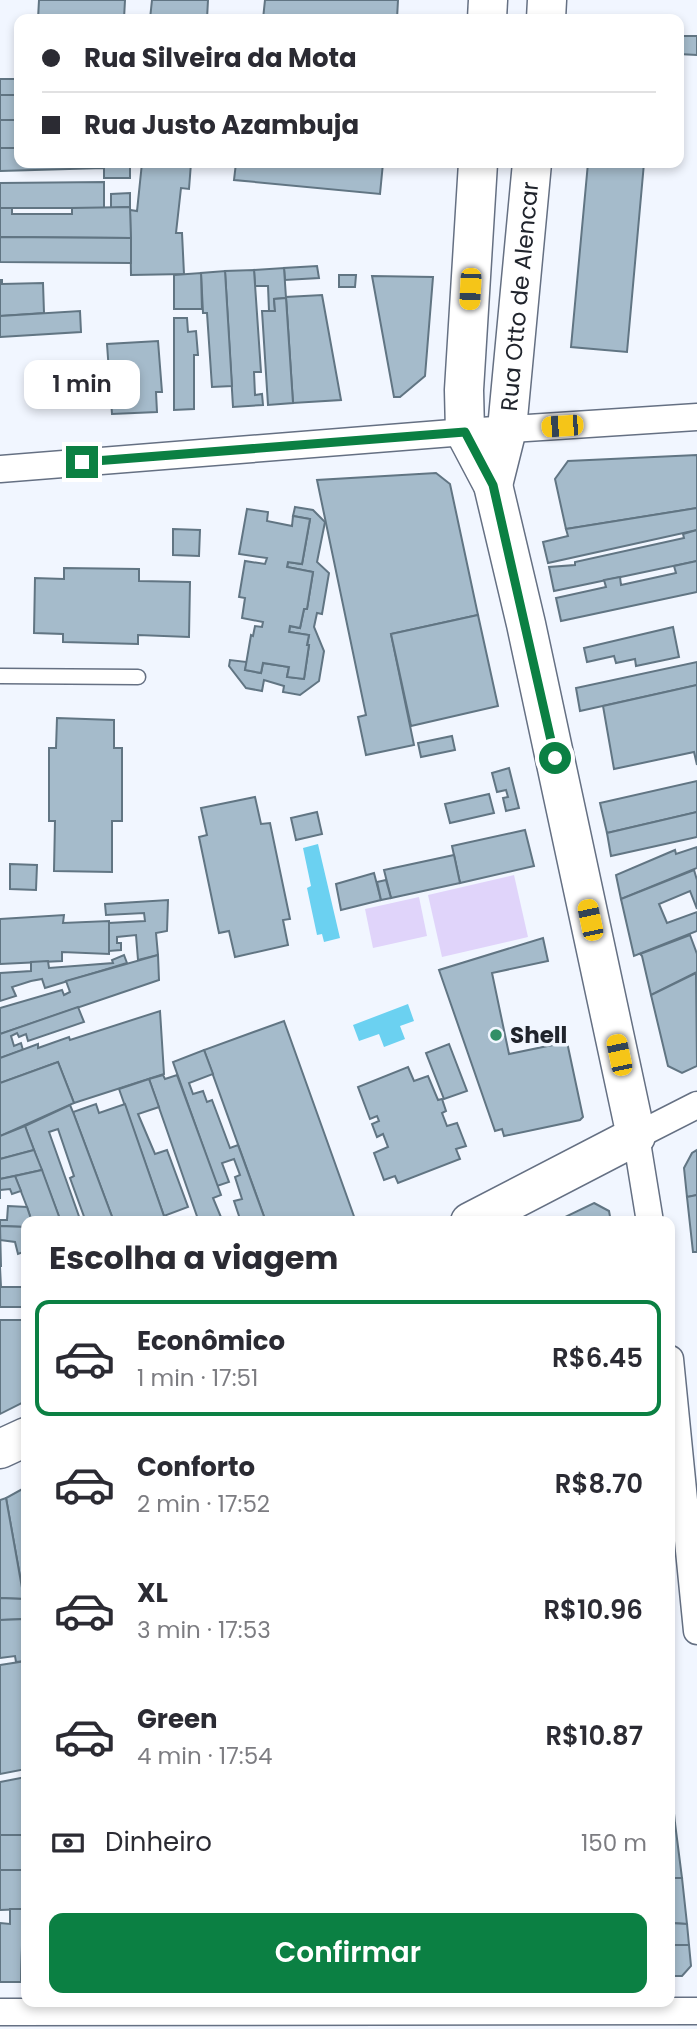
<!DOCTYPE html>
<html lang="pt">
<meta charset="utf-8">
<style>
:root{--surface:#fff;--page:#f2f2f3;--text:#2b2b33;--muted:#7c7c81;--line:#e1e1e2;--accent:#0b8043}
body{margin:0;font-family:Poppins,sans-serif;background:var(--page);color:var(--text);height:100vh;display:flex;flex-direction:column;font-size:26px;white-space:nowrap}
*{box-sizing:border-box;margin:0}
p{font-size:23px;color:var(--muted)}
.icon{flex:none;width:38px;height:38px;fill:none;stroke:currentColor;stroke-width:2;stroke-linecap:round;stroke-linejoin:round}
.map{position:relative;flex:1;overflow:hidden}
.drawer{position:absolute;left:21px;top:1216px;width:654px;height:791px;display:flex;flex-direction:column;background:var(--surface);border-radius:14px;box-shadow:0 4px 10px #0003}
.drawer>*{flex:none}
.guide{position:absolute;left:14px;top:14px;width:670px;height:154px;border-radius:14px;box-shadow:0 4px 10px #0003;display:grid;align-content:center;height:154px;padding:0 28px;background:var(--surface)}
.end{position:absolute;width:32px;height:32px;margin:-16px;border:9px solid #0b8043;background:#fff;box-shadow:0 0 0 4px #fff}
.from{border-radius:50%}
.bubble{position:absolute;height:49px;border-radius:14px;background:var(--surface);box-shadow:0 4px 10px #0003;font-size:23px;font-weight:600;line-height:49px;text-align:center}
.car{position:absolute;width:21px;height:42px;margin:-21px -10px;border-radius:9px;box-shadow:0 0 5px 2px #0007;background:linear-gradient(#f5c518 24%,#345 0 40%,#f5c518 0 76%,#345 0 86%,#f5c518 0)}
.guide b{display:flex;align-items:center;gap:24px;height:66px;font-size:26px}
.guide b+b{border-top:2px solid var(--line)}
.guide i{width:18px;height:18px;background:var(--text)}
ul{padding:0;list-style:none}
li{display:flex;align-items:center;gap:21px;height:116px;margin:0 14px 10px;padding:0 14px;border:4px solid transparent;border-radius:14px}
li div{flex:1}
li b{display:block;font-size:26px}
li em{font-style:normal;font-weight:600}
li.current{border-color:var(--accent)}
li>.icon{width:63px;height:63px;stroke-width:1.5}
h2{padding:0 28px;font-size:32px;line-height:84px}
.pay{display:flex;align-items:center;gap:18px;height:77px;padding:0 28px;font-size:26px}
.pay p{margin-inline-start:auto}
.primary-button{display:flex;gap:14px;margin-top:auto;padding:14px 28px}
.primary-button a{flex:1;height:80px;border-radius:14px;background:var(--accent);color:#fff;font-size:28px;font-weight:600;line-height:80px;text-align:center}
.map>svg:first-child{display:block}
.green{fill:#e0d4fa}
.water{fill:#6bd1f1}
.building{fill:#a5bbcb;stroke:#617583;stroke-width:2}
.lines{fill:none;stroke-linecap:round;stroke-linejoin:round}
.lane-casing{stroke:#657083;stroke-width:17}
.street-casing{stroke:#657083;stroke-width:29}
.secondary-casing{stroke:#657083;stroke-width:41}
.lane{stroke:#fff;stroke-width:14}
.street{stroke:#fff;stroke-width:26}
.secondary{stroke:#fff;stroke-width:38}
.route{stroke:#0b8043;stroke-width:9}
.poi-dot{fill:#328f67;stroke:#f1f6ff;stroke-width:2.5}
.labels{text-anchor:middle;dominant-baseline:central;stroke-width:7;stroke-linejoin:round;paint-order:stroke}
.street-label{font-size:23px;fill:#20242c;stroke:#f1f6ff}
.poi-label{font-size:23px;font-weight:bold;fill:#20242c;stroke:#f1f6ff;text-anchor:start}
</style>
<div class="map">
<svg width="697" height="2029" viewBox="0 0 697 2029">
<rect width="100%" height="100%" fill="#f1f6ff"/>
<g class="green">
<path d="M514 875 528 937 442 957 428 895Z"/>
<path d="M419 897 427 936 373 948 365 909Z"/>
</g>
<g class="water">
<path d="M318 844 340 938 324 942 322 934 317 935 307 888 311 886 303 848Z"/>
<path d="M408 1004 414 1021 400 1026 405 1039 384 1047 379 1034 359 1041 353 1025Z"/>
</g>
<g class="building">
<path d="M39 0H125L124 19H38Z"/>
<path d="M152 0H208L207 19H150Z"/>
<path d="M265 0H398L397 19H263Z"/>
<path d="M679 36H697V55L679 54Z"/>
<rect x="0" y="79" width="19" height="16"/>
<rect x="0" y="95" width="19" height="25"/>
<rect x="0" y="120" width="19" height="28"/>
<path d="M0 148H19V163H110V167H130V178H104V168L0 171Z"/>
<path d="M142 163H191L189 189 181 188 176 233H182L184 274 131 275 130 210 137 211Z"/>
<path d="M236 163H383L380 194 234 180Z"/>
<path d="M588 163H644L627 352 571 347Z"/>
<path d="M104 182V208H0V183Z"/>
<path d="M130 193V207L111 208V194Z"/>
<path d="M130 207 131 238 0 237V208H12V214H72V208Z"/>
<path d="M0 237 131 238V263L0 262Z"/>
<path d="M317 266 319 278 285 280 284 268Z"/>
<path d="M284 268 286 298 274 299 275 311H269L268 286H255L254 270Z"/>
<path d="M254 270 261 372H254L255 395 262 394 263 405 233 407 225 271Z"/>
<path d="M225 271 232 386 212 387 207 313H203L201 273Z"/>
<path d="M201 273 202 309H174V275Z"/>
<path d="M339 275H356L355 287H339Z"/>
<path d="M372 276 433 277 425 376 400 397H394Z"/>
<path d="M0 280H2V284L43 283 44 313 0 316Z"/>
<path d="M322 295 341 400 293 403 286 297Z"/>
<path d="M286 298 293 403 268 405 262 311H275L274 299Z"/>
<path d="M80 311 81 332 0 337V316Z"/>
<path d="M174 318H187L188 332 196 331 198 355H194V409L174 410Z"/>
<path d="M158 341 162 392H156L157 412 112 414 107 344Z"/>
<path d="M697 455V508L566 529 555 479 568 461Z"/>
<path d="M436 473 450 484 478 615 391 634 414 745 366 755 358 717 366 715 317 480Z"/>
<path d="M295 507 313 510 325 522 317 562 329 573 322 614 317 613 314 627 324 651 319 681 300 695 283 692 284 686 264 680 262 691 246 688 229 666 230 660 247 662 245 670 261 673 263 663 289 667 287 677 304 679 309 645H307L309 635 289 632 290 626 300 628 304 609H307L313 572 287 567 288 562 302 564 310 519 293 516Z"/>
<path d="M697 508V530L548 563 543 542 568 536 566 529Z"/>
<path d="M247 509 268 512 267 521 292 526 293 516 310 519 302 564 288 562 287 567 313 572 307 609H304L300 628 290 626 289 632 309 635 307 645H309L304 679 287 677 289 667 263 663 261 673 245 670 251 635 253 636 255 626 262 627 263 622 242 618 245 598 239 597 245 561 265 564 267 558 239 554Z"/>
<path d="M173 529 200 530 199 556 173 555Z"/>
<path d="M697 530V561L554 591 549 567 575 565V562L684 538 683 534Z"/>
<path d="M697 561V592L561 621 556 598 606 587 604 580 620 577 621 585 676 573 674 566Z"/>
<path d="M64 568 139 569V581L190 582 189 637 138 635V644L63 642V634L34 633 35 578 64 579Z"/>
<path d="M478 615 498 706 411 726 391 634Z"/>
<path d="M673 627 679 657 636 666 635 659 616 663 614 656 587 662 584 648Z"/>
<path d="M697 662V685L580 711 576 688Z"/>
<path d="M697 685V765L694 752 614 769 603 706Z"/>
<path d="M57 718 114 720V748H122V821H112V872L54 871 55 821H49V748H56Z"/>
<path d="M452 736 455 750 421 757 418 743Z"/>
<path d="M509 768 519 808 506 811 503 798 508 797 506 790 497 792 492 773Z"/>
<path d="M697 781V812L607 833 600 803Z"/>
<path d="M489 794 494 813 450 823 445 804Z"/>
<path d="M255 797 261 824 270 823 290 919 283 920 288 945 235 957 229 931 219 933 199 837 207 835 201 808Z"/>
<path d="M317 812 322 834 296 840 291 818Z"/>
<path d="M697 812V837L611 856 607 833Z"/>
<path d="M525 830 534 866 460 883 452 846Z"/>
<path d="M697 847V868L621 899 616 875 675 850 676 854Z"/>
<path d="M454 855 460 883 391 898 384 870Z"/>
<path d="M10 864 37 865 36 890 10 889Z"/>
<path d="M694 870 697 880V909L690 891 659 904 667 923 697 912V931L634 956 621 899Z"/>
<path d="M374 873 381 900 341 910 336 884Z"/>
<path d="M386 880 391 898 381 900 377 882Z"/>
<path d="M168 900 167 931 156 933 158 955 138 960 136 935 117 937V943H121V950L109 951V923L145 921 144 913 106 915 105 904Z"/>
<path d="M64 915 63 923 109 921V954L62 952V961L0 964V919Z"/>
<path d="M690 935 697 954V972L651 995 642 956 640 954Z"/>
<path d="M543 938 548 961 492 973 509 1054 567 1042 583 1117 580 1120 504 1136 502 1129 495 1131 439 970Z"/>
<path d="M124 955 127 963 45 988 42 979 31 981 12 987 16 996 0 1001V973L31 971V962L48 961 49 968 113 963 112 960Z"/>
<path d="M158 955 159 980 0 1034V1008L62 990 64 995 70 992 66 981Z"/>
<path d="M696 973 697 1066 682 1073 668 1066 651 995Z"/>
<path d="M78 1007 84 1022 28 1041 26 1034 19 1037 17 1033 11 1036 14 1046 21 1043 23 1050 0 1058V1034Z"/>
<path d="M160 1011 164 1074 74 1103 58 1062 0 1083V1058L38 1044V1048L69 1037 70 1040Z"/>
<path d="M284 1021 356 1222H266L204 1050Z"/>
<path d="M449 1044 467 1091 444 1099 426 1053Z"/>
<path d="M204 1050 213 1074 189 1083 193 1094 203 1091 207 1102 212 1100 230 1148 238 1145 266 1222H241L234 1201 242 1199 235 1177 240 1175 234 1159 222 1163 229 1182 217 1186 173 1062Z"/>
<path d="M58 1062 74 1103 0 1136V1083Z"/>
<path d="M408 1067 414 1081 428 1076 438 1100 442 1099 446 1111 442 1113 447 1126 457 1123 466 1146 456 1149 460 1159 398 1183 395 1176 384 1180 374 1153 388 1147 383 1134 377 1137 372 1124 379 1121 377 1116 370 1119 358 1087Z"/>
<path d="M163 1075 165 1079 177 1075 221 1195 213 1198 223 1222H199L149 1079Z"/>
<path d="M149 1079 159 1107 138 1114 155 1154 167 1150 188 1207 164 1216 119 1089Z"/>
<path d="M96 1104 99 1113 125 1104 166 1222H114L73 1112Z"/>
<path d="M70 1105 73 1112 114 1222H86L70 1178 74 1176 58 1129 49 1132 81 1222H61L25 1126Z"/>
<path d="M25 1126 34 1150 0 1159V1136Z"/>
<path d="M34 1150 42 1170 0 1179V1159Z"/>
<path d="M697 1150V1195L687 1197 684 1168 692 1153Z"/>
<path d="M42 1170 61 1222H32L27 1207 15 1176Z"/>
<path d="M15 1176 21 1191 12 1194 10 1189 0 1190V1199V1179Z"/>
<path d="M697 1195V1252H693L687 1197Z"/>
<path d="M594 1203 609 1211 611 1222H566L565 1217Z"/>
<path d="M8 1206 27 1207 32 1222H26V1227L0 1226V1220H7Z"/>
<path d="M0 1226 26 1227V1251L18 1254 15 1242 0 1240 1 1267Z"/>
<path d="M0 1267 1 1287H26V1307H0Z"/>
<path d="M0 1320H26V1401L0 1414Z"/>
<path d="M26 1487V1610L6 1498Z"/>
<path d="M6 1498 24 1599 0 1598V1500Z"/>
<path d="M0 1598 24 1599 26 1619 0 1620Z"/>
<path d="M26 1619V1661L16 1662 15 1656 0 1658V1620Z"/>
<path d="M26 1661V1769L0 1774V1665Z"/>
<path d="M670 1775 675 1823H670Z"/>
<path d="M26 1777V1835H0V1782Z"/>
<path d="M670 1823H675L682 1878H670Z"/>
<rect x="0" y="1835" width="26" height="35"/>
<path d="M0 1870H26V1909L0 1910Z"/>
<path d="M670 1878H682L687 1924 670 1923Z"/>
<path d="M10 1909H23L21 1982H0V1923L10 1924Z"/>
<path d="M23 1919H26V1982H21Z"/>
<path d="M670 1923 687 1924 689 1945H670Z"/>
<path d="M670 1945H689L691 1966 682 1976H670Z"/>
</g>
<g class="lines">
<defs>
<path id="lane" d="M0 676 138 677"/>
<g id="street">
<path d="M0 469 465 432 697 417"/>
<path d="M650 1222 636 1136 697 1105"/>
<path d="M670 1359 697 1631"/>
<path d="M0 2012 697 2011"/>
</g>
<g id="secondary">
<path d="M487 19 488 0"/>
<path d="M546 19 547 0"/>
<path id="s1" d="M493 485 507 429 532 163"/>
<path d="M470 1222 636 1136 526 624 493 485 465 432 464 390 478 163"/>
<path d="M0 1449 26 1437"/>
</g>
</defs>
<use href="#lane" class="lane-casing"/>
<use href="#street" class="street-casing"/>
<use href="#secondary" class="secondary-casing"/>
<use href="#lane" class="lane"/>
<use href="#street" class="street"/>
<use href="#secondary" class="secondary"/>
</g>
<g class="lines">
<path class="route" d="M82 462 465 432 493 485 555 758"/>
</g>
<circle class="poi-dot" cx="496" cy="1035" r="7"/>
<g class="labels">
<g class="street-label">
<text stroke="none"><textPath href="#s1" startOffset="191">Rua Otto de Alencar</textPath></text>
</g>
<g class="poi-label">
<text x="510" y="1035">Shell</text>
</g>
</g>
</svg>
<i class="end from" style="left:555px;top:758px"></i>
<i class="end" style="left:82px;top:462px"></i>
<div class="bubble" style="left:24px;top:360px;width:116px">1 min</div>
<i class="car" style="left:470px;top:289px;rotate:183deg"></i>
<i class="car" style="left:562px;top:426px;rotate:266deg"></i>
<i class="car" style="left:590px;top:920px;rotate:348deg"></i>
<i class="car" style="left:619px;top:1055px;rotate:348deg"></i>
<div class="guide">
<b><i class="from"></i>Rua Silveira da Mota</b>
<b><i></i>Rua Justo Azambuja</b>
</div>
<section class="drawer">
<h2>Escolha a viagem</h2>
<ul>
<li class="current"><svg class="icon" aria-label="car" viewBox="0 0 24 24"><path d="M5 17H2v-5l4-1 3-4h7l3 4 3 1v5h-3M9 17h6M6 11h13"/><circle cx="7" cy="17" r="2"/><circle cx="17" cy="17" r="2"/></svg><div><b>Econômico</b><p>1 min · 17:51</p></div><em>R$6.45</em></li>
<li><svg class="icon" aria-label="car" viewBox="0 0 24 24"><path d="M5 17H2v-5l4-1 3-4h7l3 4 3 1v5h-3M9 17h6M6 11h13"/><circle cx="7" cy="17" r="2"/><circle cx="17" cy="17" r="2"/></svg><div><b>Conforto</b><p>2 min · 17:52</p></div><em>R$8.70</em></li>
<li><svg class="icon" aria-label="car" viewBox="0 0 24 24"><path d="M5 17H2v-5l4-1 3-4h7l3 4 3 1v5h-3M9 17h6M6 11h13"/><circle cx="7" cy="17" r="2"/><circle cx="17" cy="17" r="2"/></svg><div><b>XL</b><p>3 min · 17:53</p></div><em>R$10.96</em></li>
<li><svg class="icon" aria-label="car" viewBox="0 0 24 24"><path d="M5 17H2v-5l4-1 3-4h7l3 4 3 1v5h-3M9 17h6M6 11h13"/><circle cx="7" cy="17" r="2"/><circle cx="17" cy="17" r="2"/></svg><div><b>Green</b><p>4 min · 17:54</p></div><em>R$10.87</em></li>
</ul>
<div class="pay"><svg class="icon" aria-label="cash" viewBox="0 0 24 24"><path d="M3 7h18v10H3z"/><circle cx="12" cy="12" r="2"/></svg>Dinheiro<p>150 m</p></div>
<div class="primary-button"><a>Confirmar</a></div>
</section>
</div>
